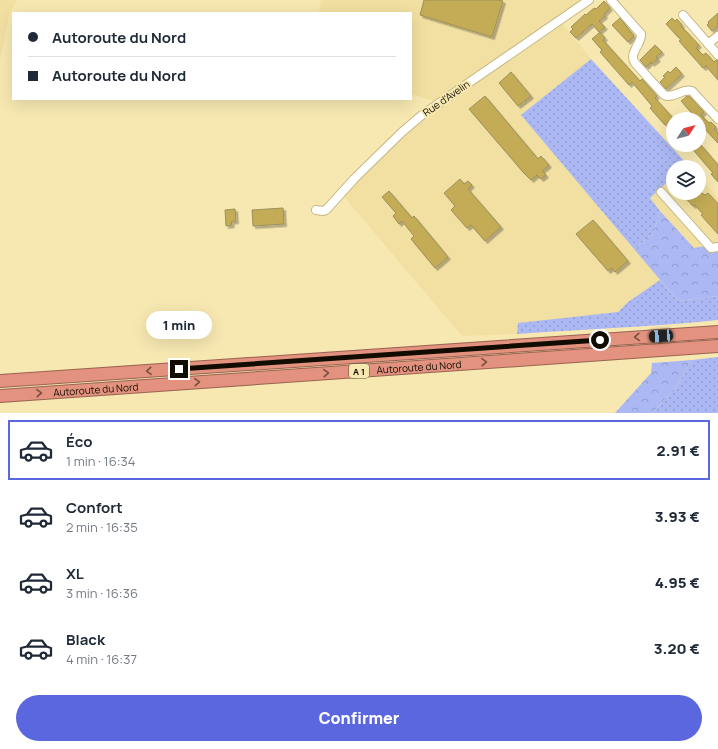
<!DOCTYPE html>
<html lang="fr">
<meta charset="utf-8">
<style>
:root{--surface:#fff;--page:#f2f2f3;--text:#1f2937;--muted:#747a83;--line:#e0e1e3;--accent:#5a67de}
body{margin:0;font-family:Manrope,sans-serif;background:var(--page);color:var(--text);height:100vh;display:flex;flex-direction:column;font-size:15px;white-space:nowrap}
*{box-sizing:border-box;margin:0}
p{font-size:13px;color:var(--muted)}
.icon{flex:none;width:22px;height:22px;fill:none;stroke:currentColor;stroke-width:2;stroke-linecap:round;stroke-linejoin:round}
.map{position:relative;height:413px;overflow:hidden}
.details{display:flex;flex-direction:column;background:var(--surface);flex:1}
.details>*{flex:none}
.hud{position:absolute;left:12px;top:12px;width:400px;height:88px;border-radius:0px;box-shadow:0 4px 16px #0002;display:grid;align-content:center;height:88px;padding:0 16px;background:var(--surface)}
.needle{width:26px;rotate:54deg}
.fabs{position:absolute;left:666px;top:112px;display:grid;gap:8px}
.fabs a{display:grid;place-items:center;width:40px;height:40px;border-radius:50%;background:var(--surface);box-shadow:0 4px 16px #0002;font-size:20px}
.end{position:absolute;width:18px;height:18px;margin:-9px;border:5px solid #120c00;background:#fff;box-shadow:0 0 0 2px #fff}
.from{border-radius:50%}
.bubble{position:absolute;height:28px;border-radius:14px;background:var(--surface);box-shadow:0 4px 16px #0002;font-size:13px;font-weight:800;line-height:28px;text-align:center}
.car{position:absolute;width:12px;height:24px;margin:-12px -6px;border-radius:5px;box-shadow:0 0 3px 1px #0007;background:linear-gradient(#222 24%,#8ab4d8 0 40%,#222 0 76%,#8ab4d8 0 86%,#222 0)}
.hud b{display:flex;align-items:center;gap:14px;height:38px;font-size:15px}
.hud b+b{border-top:1px solid var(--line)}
.hud i{width:10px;height:10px;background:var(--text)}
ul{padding:7px 0 0;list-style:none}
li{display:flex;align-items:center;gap:12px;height:60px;margin:0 8px 6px;padding:0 8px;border:2px solid transparent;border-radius:0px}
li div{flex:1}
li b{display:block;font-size:15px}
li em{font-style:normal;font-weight:800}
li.selected{border-color:var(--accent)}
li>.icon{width:36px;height:36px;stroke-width:1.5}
.cta{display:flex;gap:8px;margin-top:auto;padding:8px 16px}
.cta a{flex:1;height:46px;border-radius:24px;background:var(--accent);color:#fff;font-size:16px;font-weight:800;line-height:46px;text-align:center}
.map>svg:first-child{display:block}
.built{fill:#f1e0a1}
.grass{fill:url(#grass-dots)}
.forest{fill:url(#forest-crowns)}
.building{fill:#c3ac55;stroke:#9e905b;filter:url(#shadow)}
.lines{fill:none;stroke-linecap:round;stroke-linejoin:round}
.minor-casing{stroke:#c5b681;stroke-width:10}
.highway-casing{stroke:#996352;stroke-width:14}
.minor{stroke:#fff;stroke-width:8}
.highway{stroke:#e2927e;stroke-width:12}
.oneway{stroke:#7a4f3f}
.route{stroke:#120c00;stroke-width:5}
.labels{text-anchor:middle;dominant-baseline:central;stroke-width:4;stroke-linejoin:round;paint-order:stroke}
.shield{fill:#f7e8b1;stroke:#574e35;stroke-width:1}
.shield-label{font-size:9px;font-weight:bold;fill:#120c00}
.street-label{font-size:10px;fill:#120c00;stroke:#f7e8b1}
</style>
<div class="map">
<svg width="718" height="413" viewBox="0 0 718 413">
<defs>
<pattern id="grass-dots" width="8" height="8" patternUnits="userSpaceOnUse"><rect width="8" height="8" fill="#abb8f3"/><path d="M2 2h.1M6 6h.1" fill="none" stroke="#929dcf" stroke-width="1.8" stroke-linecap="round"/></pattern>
<pattern id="forest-crowns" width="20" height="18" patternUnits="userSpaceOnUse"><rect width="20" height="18" fill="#abb8f3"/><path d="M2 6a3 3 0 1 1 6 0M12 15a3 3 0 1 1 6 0" fill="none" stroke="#929dcf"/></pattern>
<filter id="shadow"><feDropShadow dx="2.5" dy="2.5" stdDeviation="0" flood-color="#0004"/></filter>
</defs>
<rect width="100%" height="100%" fill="#f7e8b1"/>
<g class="built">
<path d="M0 0H17L9 15 0 61Z"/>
<path d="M321 0H581L557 17 591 59 521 115 660 280 628 302 618 312 519 323 517 334 462 336 339 191 402 127 422 109 434 101 411 94V13H319Z"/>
<path d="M673 177V193H699V177L718 198V244L694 249 649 198Z"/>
</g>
<g class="grass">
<path d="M591 59 687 164 684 167H673V177L650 198 660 211 653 234 634 249 521 115Z"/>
<path d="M660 280 678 301 718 296V320C651 327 584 329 517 334L518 323 618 312 628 302Z"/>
<path d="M718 357V413H652L675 389 692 360Z"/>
</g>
<g class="forest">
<path d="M660 211 694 248 718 244V296L678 301 634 249 653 234Z"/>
<path d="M692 360 675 389 652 413H615L651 373 652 363Z"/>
</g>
<g class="building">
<path d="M424 0H498L503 1 492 37 420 15Z"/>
<path d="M604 1 610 8 604 14 605 16 599 21 605 27 599 32 592 24 576 38 570 32 573 29 571 27 585 14 586 15 594 8 596 9Z"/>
<path d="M718 13V26L712 31 707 25 709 23 708 22Z"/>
<path d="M620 18 634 36 628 42 612 25Z"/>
<path d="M672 18 675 21 677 19 682 25 681 26 699 45 696 48 703 55 706 53 714 62 716 60H718V80L706 66 703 68 679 41 681 40 666 24Z"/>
<path d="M600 32 605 38 603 40 640 81 642 79 657 96 655 98 673 118 665 125 650 108 652 106 632 82 629 85 600 52 602 50 592 39Z"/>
<path d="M655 45 662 52 656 57 658 59 652 64 651 62 646 67 640 60Z"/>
<path d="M676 67 682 74 666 89 660 82 665 77 663 76 668 71 670 73Z"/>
<path d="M511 72 531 96 518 106 499 83Z"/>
<path d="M485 96 538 159 541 156 549 165 542 171 546 175 541 179 537 175 531 180 523 172 469 109Z"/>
<path d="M687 96H689L704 112 701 115 709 123 711 122 716 127 714 129 718 133V143L703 127 699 130V119H697L681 101Z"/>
<path d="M689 145H701L718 165V182L711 174 713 173Z"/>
<path d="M460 179 464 184 468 181 472 185 468 189 501 227 485 241 471 225 467 228 451 210 455 206 444 193Z"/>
<path d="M389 191 412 218 414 216 448 257 435 268 411 239 414 236 402 221 399 224 393 216 396 213 382 197Z"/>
<path d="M681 193H702L705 195 708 193 718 204V234L701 215 703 214 695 205 693 206Z"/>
<path d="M283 208 284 224 253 226 252 210Z"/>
<path d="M235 209 236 221 231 222 232 225 226 226 225 210Z"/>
<path d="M593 220 628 261 615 272 612 268 608 271 576 234Z"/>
</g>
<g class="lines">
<defs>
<g id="minor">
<path d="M611 0 641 34C642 44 628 53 635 63L664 95C674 99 682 88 692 91L718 119"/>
<path d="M683 15 718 55"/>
<path d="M708 44 718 36"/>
<path d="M661 192 711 248 718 247"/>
<path d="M316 210 323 211 326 210 354 179 402 132 422 115 589 0"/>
</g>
<g id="highway">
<path d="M0 381 718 332"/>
<path id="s1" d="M0 396 718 346"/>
</g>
</defs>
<use href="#minor" class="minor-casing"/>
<use href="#highway" class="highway-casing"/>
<use href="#minor" class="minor"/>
<use href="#highway" class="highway"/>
</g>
<defs><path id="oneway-chevron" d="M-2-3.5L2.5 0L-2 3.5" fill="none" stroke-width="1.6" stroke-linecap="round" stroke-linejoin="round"/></defs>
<g class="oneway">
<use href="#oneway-chevron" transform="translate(637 337) rotate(176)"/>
<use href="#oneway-chevron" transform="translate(484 362) rotate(-4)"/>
<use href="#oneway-chevron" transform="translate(149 371) rotate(176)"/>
<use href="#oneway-chevron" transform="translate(326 373) rotate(-4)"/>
<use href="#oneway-chevron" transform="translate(197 382) rotate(-4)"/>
<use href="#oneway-chevron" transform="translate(39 393) rotate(-4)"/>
</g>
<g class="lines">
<path class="route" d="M179 369 600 340"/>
</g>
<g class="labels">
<rect class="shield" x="349" y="364" width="20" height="14" rx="3"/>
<g class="shield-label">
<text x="359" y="371">A 1</text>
</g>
<g class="street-label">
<text transform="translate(446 98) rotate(-35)">Rue d'Avelin</text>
<text stroke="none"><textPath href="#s1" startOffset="420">Autoroute du Nord</textPath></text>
<text stroke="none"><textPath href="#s1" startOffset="96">Autoroute du Nord</textPath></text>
</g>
</g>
</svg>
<div class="fabs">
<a><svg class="needle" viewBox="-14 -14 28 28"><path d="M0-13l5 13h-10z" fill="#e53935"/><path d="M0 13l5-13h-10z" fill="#747a83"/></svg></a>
<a><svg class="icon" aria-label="layers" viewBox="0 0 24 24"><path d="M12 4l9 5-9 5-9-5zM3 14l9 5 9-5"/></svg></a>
</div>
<i class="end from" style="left:600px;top:340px"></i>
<i class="end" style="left:179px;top:369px"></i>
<div class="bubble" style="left:146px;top:311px;width:66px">1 min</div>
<i class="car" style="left:661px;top:336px;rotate:266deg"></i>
<div class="hud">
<b><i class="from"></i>Autoroute du Nord</b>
<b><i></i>Autoroute du Nord</b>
</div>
</div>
<section class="details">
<ul>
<li class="selected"><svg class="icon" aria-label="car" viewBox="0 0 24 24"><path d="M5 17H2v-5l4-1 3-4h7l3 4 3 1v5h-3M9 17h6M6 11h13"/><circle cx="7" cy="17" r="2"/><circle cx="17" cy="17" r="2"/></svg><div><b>Éco</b><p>1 min · 16:34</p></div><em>2.91 €</em></li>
<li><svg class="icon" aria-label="car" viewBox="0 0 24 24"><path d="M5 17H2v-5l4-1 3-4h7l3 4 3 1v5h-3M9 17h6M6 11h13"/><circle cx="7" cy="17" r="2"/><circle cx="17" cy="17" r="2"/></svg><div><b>Confort</b><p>2 min · 16:35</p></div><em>3.93 €</em></li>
<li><svg class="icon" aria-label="car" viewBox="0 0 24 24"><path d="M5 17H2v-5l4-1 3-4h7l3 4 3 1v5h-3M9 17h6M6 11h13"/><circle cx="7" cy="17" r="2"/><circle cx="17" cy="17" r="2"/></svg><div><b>XL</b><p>3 min · 16:36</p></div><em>4.95 €</em></li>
<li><svg class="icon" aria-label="car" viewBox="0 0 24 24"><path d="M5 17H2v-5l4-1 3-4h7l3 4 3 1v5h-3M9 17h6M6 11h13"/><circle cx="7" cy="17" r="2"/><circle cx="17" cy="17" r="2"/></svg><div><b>Black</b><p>4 min · 16:37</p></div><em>3.20 €</em></li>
</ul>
<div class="cta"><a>Confirmer</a></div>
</section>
